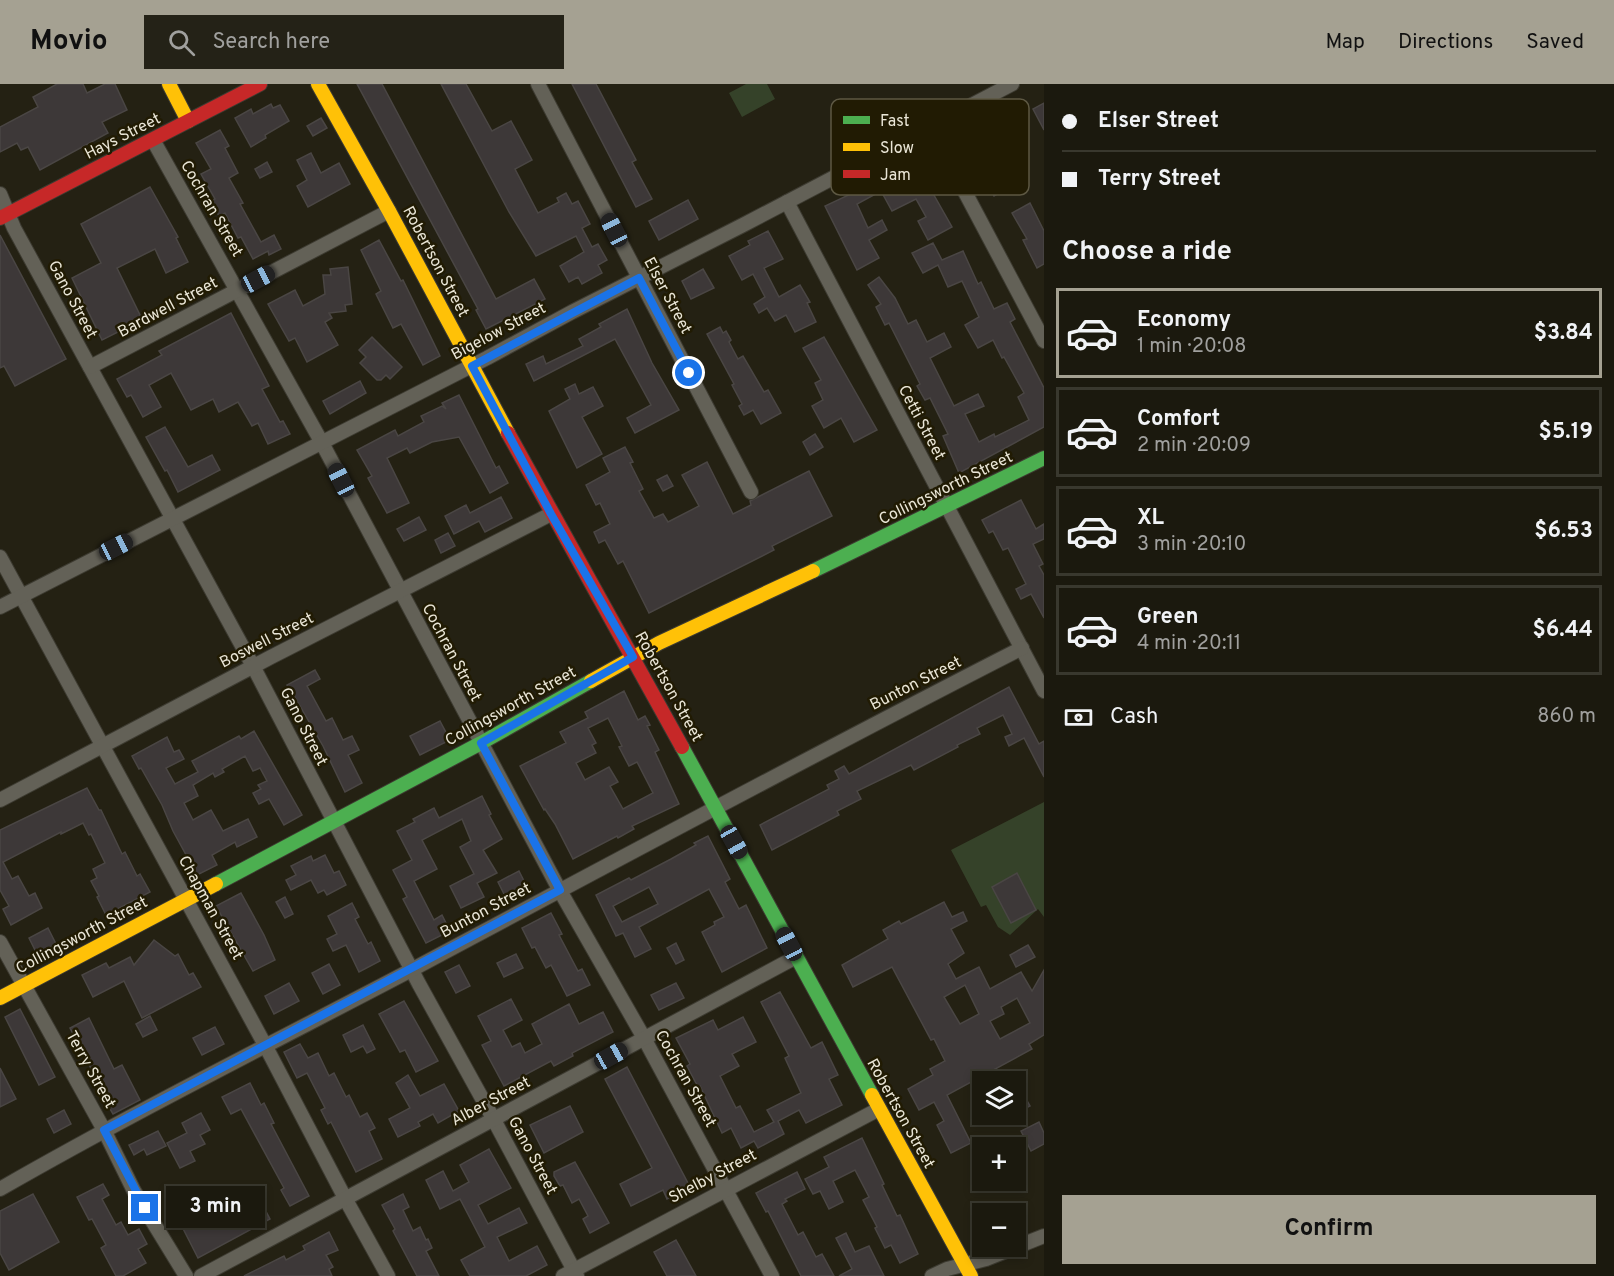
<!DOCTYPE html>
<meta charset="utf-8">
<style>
:root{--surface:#1b190e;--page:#242217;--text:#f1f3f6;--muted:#a0a09e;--line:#39382e;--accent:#a5a192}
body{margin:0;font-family:Overpass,sans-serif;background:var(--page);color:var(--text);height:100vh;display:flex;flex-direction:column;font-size:22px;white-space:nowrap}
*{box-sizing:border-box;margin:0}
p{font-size:20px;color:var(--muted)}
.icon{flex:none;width:33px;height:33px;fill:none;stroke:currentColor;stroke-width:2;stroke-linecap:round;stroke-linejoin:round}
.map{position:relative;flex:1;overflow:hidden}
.side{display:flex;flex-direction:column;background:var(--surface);width:570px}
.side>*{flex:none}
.top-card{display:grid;align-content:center;height:132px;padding:0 18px;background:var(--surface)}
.controls{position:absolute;left:972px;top:987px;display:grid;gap:12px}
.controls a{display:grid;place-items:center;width:54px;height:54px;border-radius:0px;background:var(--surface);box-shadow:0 3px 9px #0003,0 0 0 2px var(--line);font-size:30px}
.end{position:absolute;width:27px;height:27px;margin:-14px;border:8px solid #1a73e8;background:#fff;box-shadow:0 0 0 3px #fff}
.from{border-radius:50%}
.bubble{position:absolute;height:42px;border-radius:0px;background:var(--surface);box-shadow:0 3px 9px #0003,0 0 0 2px var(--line);font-size:20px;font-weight:700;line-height:42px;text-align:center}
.car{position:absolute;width:18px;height:36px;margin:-18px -9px;border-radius:8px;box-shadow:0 0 4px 2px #0007;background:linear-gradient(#222 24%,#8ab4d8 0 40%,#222 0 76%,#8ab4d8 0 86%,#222 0)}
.top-card b{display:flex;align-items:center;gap:21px;height:57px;font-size:22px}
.top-card b+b{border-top:2px solid var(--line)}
.top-card i{width:15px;height:15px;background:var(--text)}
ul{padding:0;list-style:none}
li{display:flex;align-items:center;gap:18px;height:90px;margin:0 12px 9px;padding:0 6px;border:3px solid var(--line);border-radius:0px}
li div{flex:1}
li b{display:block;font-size:22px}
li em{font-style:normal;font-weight:700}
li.active{border-color:var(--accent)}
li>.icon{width:54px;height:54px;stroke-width:1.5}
h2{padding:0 18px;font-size:27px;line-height:72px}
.pay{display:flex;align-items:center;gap:15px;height:66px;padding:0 18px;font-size:22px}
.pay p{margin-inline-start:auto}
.cta{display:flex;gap:12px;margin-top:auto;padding:12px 18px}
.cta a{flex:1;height:69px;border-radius:0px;background:var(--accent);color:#111;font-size:24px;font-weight:700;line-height:69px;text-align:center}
header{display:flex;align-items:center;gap:36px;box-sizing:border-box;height:84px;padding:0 30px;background:var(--accent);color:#111}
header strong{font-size:28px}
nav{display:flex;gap:33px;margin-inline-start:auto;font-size:21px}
.search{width:420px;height:54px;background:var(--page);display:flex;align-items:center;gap:15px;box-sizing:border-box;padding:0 21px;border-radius:0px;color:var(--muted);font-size:22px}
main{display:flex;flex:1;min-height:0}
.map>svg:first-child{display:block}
.green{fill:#354229}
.building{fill:#3d3838;stroke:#4a4644;stroke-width:1.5;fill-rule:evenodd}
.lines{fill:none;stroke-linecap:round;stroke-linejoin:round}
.street-casing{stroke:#3d3b31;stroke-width:16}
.fast-casing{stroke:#3d3b31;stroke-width:16}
.slow-casing{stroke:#3d3b31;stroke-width:16}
.jam-casing{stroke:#3d3b31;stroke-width:16}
.street{stroke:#636157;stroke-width:14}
.fast{stroke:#4caf50;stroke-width:14}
.slow{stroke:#ffc107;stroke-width:14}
.jam{stroke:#c62828;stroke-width:14}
.route{stroke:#1a73e8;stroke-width:8}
.labels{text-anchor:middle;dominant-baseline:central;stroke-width:5;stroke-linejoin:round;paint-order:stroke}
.street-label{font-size:16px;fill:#eae6d7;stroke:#211b03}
.key{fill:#211b03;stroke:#5d5843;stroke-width:1.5}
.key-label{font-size:16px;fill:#eae6d7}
</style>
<header>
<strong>Movio</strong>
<div class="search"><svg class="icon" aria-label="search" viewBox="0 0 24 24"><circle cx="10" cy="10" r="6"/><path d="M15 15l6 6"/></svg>Search here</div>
<nav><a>Map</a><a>Directions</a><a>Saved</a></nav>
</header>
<main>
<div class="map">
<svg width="1044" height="1192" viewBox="0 0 1044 1192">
<rect width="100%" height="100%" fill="#242113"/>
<g class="green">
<path d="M746 0H767L775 15 742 33 729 9Z"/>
<path d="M1044 718V833L1038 825 1010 851 998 843 986 821 981 823 951 766Z"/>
</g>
<g class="building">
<path d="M57 0H83L87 9 105 0H115L127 26 102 38 108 49 40 86 28 63 21 66 17 59 0 68V43L38 23 33 13Z"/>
<path d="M357 0H382L496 215 534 195 545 215 486 245 476 226 478 225Z"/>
<path d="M441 0H466L492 47 511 37 532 76 515 85 538 129 559 118 557 114 566 109 572 120 578 117 590 140 582 144 592 163 598 160 607 176 598 181 602 189 582 200 578 193 569 198 560 182 584 168 576 152 536 172 509 128Z"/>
<path d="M572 0H596L636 76 632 78 652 115 636 123Z"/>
<path d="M1044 19V46L1033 25Z"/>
<path d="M271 20 273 24 280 21 289 37 265 51 266 54 251 63 235 34 251 25 253 30Z"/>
<path d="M321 34 327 44 313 52 307 42Z"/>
<path d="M220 46 229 62 225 64 238 89 229 94 243 119 240 120 261 158 274 151 281 165 269 171 268 167 253 175 241 153 238 154 225 129 219 132 211 117 215 115 201 90 211 85 196 59Z"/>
<path d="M311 69 321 89 339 79 350 100 308 123 297 102 307 96 297 76Z"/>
<path d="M919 73 927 87 922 90 952 143 928 156 918 137 926 133 916 115 892 127 881 107 857 120 868 144 882 136 887 146 869 156 879 174 857 186 825 122 855 108 853 105 885 88 887 91Z"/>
<path d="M1013 75 1024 95 994 112 986 97 1007 85 1004 80Z"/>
<path d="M267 78 272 88 260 94 255 85Z"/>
<path d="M150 103 178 153 176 154 188 178 166 189 155 165 117 184 141 233 126 240 128 243 102 256 72 194 101 179 81 140Z"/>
<path d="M688 116 698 135 659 156 649 137Z"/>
<path d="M1030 119 1044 147V180L1037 184 1023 156 1027 155 1012 129Z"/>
<path d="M768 147 783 175 764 184 779 213 800 201 810 218 807 219 816 238 795 248 786 231 775 237 767 224 759 229 754 220 765 213 753 190 742 196 729 172 750 161 748 157Z"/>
<path d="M0 151 66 275 15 302 4 282 0 284Z"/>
<path d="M379 156 401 197 403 196 440 272 423 281 401 240 393 244 376 210 381 207 361 166Z"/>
<path d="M933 159 942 176 963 167 978 200 981 198 994 225 1007 219 1015 235 1010 238 1044 304V343L959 389 943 352 948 350 930 314 925 316 917 302 920 300 889 239 885 241 876 223 881 220 868 201 879 193 895 214 908 240 916 236 927 258 944 249 951 263 930 274 954 322 978 310 984 322 965 330 979 358 994 350 995 353 1029 336 1018 313 1024 309 1004 273 1002 274 993 256 978 264 965 241 979 233 962 197 948 203 938 181 923 189 912 169Z"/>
<path d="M348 183 352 220 345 221 346 227 329 229 332 234 325 238 338 261 307 278 295 254 289 257 268 220 295 206 303 222 325 210 323 191H331L330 185Z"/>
<path d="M703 185 714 204 691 215 682 197Z"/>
<path d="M627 225 652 279 679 326 635 349 627 334 651 321 615 255 534 297 526 280 543 272 546 280 583 262 579 255 601 243 599 240Z"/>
<path d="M231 229 269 302 262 305 280 338 283 337 290 350 268 360 258 339 252 342 238 318 219 328 213 315 191 326 171 289 149 301 161 323 143 333 131 311 127 313 117 295 162 271 159 267Z"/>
<path d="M720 243 723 249 726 247 731 256 729 258 738 275 743 272 764 308 768 306 781 329 761 340 753 326 744 331 739 322 742 320 732 301 734 300 707 250Z"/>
<path d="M372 253 402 283 390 295 386 291 381 296H377L360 279 366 273 359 266Z"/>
<path d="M824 253 877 346 854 358 841 334 824 344 812 322 823 316 815 299 821 296 803 264Z"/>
<path d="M360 297 366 309 330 330 323 317Z"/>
<path d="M575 300 579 310 593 303 603 322 582 333 602 370 577 384 549 327 570 315 565 305Z"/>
<path d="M459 311 496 384 499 382 508 399 490 409 459 353 432 358 410 369 407 364 387 374 409 419 387 429 368 394 372 392 357 366 395 346 398 352 424 338 421 332 442 322 446 325 442 319Z"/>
<path d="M165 343 188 383 212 371 220 386 178 408 167 386 165 387 146 353Z"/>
<path d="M815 350 823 363 810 371 803 358Z"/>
<path d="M625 363 633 378 630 379 643 405 639 407 654 434 663 430 668 438 699 422 682 391 707 378 733 430 751 421 750 417 809 387 832 432 772 462 774 466 649 529 623 477 618 480 605 456 599 459 594 448 610 440 600 419 596 421 586 401 610 388 603 374Z"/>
<path d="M667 391 673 402 663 407 657 396Z"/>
<path d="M501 413 512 434 485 448 479 437 454 450 445 432 466 421 470 429Z"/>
<path d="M1021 416 1036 445 1044 440V455L1033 460 1043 480 1039 482 1044 491V534L1031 510 1021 515 1016 505 1026 500 1008 464 1003 466 993 447 989 449 982 436Z"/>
<path d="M419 433 426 446 404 457 397 445Z"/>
<path d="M448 449 455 462 441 469 435 456Z"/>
<path d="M315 586 320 595 307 602 326 637 332 634 343 656 352 652 359 666 348 671 362 699 345 708 323 662 293 610 292 611 287 601Z"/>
<path d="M1009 603 1039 660 1044 657V693L1024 654 1009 662 1005 653 1012 650 1003 631 977 644 980 650 957 661 958 663 914 686 911 681 857 707 861 715 837 727 839 731 772 766 760 741 829 705 827 701 839 695 835 687 844 682 849 690Z"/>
<path d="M624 607 638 636 645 632 650 641 647 642 659 666 655 668 679 720 632 742 634 745 618 754 617 752 573 775 555 740 545 725 544 726 520 682 566 659 560 648 588 634 585 628ZM608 634 622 662 619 663 629 682 637 678 653 709 623 725 610 702 618 698 609 683 585 696 576 679 596 669 592 661 596 659 588 644Z"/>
<path d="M440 637 450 656 420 671 410 652Z"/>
<path d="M254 647 302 731 284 741 269 715 259 720 253 709 261 705 258 701 267 697 260 684 253 687 245 672 222 685 224 688 215 693 213 689 193 701 198 712 184 719 193 736 211 726 223 747 248 735 257 753 237 763 235 758 212 771 217 781 197 791 173 747 162 721 141 684 139 685 132 672 167 653 174 668 179 666 184 675 166 684 175 700 198 688 192 677 239 652 241 655Z"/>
<path d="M87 704 99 726H101L122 770 125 768 137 792 140 790 150 808 106 831 97 813 99 812 91 797 97 794 93 785 105 779 91 750 89 751 83 739 61 750V748L3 778 12 795 18 792 29 812 35 809 42 824 11 841 3 825 9 822 0 806V746Z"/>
<path d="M482 712 491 730 489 731 502 755 483 766 497 789 477 799 484 813 461 824 450 802 474 790 460 763 471 757 462 735 422 756 437 785 414 797 434 836 442 831 450 847 426 859 403 815 407 813 393 786 412 776 397 747 415 738 413 735 434 724 439 734Z"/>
<path d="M708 752 730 795 725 798 739 825 746 821 767 864 722 888 702 848 715 841 714 838 724 833 709 805 639 843 651 865 635 873 623 849 616 852 596 811 629 794 631 796 671 775 696 761 694 759ZM649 803 658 820 622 838 613 822Z"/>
<path d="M325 771 334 789 339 787 346 801 327 811 324 806 318 809 311 796 291 806 286 796 296 791 291 782 311 772 313 777Z"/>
<path d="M519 787 528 805 507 816 498 798Z"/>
<path d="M1017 789 1036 826 1011 839 992 803Z"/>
<path d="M241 809 264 851 275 876 253 887 216 822Z"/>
<path d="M285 813 293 830 285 834 276 818Z"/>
<path d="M944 818 952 833 963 828 967 837 951 845 964 869 948 880 956 895 979 883 990 905 1021 888 1032 907 1044 886V951L1029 960 1032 965 947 1011 971 1059 951 1069 937 1041 944 1037 934 1018 919 1026 908 1005 933 991 930 985 945 977 934 955 931 956 892 883 853 903 842 881 888 855 883 846 899 837 901 840ZM965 901 979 930 960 940 944 913ZM1017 914 1030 939 1000 955 990 937 1004 930 1001 923Z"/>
<path d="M352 819 359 833 355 835 368 860 371 858 380 877 359 888 346 861 333 867 327 855 337 850 328 832Z"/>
<path d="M551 829 562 850 559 851 578 887 582 885 590 901 567 912 551 881 546 884 535 863 532 864 522 844Z"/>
<path d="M48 844 56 860 37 870 29 854Z"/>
<path d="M154 856 175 872 178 870 189 891 193 889 201 903 142 934 124 897 93 913 82 891 106 879 109 884 130 873 134 881Z"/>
<path d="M676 859 684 876 676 880 667 864Z"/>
<path d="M1028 861 1035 873 1016 883 1010 871Z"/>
<path d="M516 870 523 884 504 893 497 879Z"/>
<path d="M329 880 340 901 323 910 312 889Z"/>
<path d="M459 881 470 902 456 909 445 888Z"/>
<path d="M289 899 299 917 274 930 265 912Z"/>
<path d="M676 899 684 914 659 926 651 911Z"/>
<path d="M780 908 811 964 822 958 838 991 829 995 842 1021 806 1039 799 1026 778 1037 784 1050 758 1064 754 1057 741 1064 731 1044 722 1049 700 1002 698 1003 687 982 690 980 676 954 713 936 718 946 743 933 756 958 732 970 739 982 720 992 736 1024 740 1022 754 1048 774 1038 767 1026 801 1009 785 974 789 972 761 918Z"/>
<path d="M511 915 522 936 503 946 512 963 520 959 525 969 542 960 532 940 569 920 579 940 603 928 613 948 572 969 573 972 554 982 551 977 504 1002 482 961 491 957 478 932Z"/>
<path d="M404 917 438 977 416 988 405 966 400 968 379 930Z"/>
<path d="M20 925 55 993 39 1001 5 933Z"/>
<path d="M150 932 157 946 143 953 136 940Z"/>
<path d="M89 934 114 985 122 981 140 1016 113 1030 93 996 96 994 70 944Z"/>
<path d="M363 941 375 965 367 969 363 962 351 968 343 951Z"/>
<path d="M215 943 224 960 202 971 193 954Z"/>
<path d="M300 960 308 974 318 969 329 992 334 989 346 1013 349 1011 360 1033 367 1029 375 1044 369 1047 382 1075 356 1088 331 1038 328 1040 321 1026 325 1024 307 989 297 994 284 968Z"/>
<path d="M627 983 690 1103 667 1115 663 1106 631 1122 620 1100 652 1084 605 995Z"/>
<path d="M0 984 16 1015 0 1023Z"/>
<path d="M408 991 420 1012 444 1000 459 1027 438 1039 433 1030 418 1038 420 1042 398 1053 389 1035 410 1024 396 999Z"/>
<path d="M250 999 261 1021 264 1019 274 1039 271 1040 309 1112 290 1122 281 1106 284 1104 241 1025 231 1030 222 1013Z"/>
<path d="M1025 1013 1030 1022 1016 1029V1018Z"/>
<path d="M570 1022 583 1048 544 1069 530 1041Z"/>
<path d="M64 1026 71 1040 54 1049 47 1035Z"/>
<path d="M201 1029 210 1046 200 1051 205 1060 190 1067 195 1077 180 1084 167 1059 187 1049 182 1039Z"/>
<path d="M1039 1038 1044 1049V1060L1031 1067 1021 1047Z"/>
<path d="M158 1047 166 1062 147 1071 144 1065 134 1071 129 1061Z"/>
<path d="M862 1054 884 1100 882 1101 897 1132 900 1131 918 1170 900 1179 891 1161 885 1164 875 1144 877 1143 863 1116 869 1113 855 1086 833 1097 843 1118 829 1125 820 1107 813 1110 805 1095 829 1083 824 1073Z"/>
<path d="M489 1065 511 1104 478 1121 488 1140 519 1124 527 1139 497 1153 509 1177 537 1162 547 1181 526 1192H470L461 1176 485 1163 460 1115 440 1125 426 1096 443 1087 453 1107 469 1098 460 1081Z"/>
<path d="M575 1078 609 1139 590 1149 583 1135 588 1132 579 1115 572 1119 563 1101 560 1102 554 1092V1088Z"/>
<path d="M797 1088 805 1105 785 1115 787 1117 782 1120 798 1151 803 1148 816 1173 822 1170 834 1192H801L768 1127 766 1128 756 1109Z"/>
<path d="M103 1100 109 1111 102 1115 116 1141 121 1138 128 1151 139 1145 147 1160 138 1165 146 1179 123 1192H116L101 1164 106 1161 92 1135 89 1136 77 1113Z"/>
<path d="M254 1105 270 1135 198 1174 169 1117 187 1108 200 1133Z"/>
<path d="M33 1110 59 1158 9 1186 0 1169V1127Z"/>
<path d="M403 1110 409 1123 403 1126 413 1147 420 1143 426 1156 428 1155 432 1164 426 1167 439 1192H417L393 1147 395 1145 382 1121Z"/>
<path d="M329 1148 338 1166 326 1171 333 1183 329 1185 332 1192H244L284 1172 286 1176 305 1166 303 1162Z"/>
<path d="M846 1149 855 1168 869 1162 884 1192H839L852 1185 836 1154Z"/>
<path d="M676 1156 696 1192H667L654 1168Z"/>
</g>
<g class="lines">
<defs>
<g id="street">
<path d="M538 0 751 408"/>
<path d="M931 44 1044 257"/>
<path d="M153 56 322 359 559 805 644 954 772 1192"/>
<path d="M0 110 14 144 253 582 419 900 494 1036 577 1192"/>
<path d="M787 118 1044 607"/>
<path d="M90 283 389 127"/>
<path d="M0 473 265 961 346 1116 388 1192"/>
<path d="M0 523 487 274 572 228 743 141 1012 0"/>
<path d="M0 716 271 573 551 430"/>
<path d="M0 858 104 1046 134 1107 186 1192"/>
<path d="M0 1105C136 1027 276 957 415 884 617 776 818 668 1022 564"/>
<path d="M201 1192 796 873"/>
<path d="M563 1192 879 1025"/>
<path d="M932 1192 947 1185 986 1175 1044 1152"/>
</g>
<g id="fast">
<path d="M813 487 1044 374"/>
<path d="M682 663 872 1011"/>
<path d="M216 800 481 659 591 597"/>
</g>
<g id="slow">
<path d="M169 0 188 37"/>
<path d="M318 0 389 127 508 349"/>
<path d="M591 597 659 559 813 487"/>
<path d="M0 914 216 800"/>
<path d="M872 1011 971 1192"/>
</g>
<g id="jam">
<path d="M0 134 260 0"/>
<path d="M508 349 682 663"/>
</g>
</defs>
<use href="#street" class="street-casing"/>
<use href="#fast" class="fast-casing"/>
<use href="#slow" class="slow-casing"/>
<use href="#jam" class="jam-casing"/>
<use href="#street" class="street"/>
<use href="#fast" class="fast"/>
<use href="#slow" class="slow"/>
<use href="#jam" class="jam"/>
</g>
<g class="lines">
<path class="route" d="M145 1124 104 1046 560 806 481 659 633 573 551 430 472 282 639 194 689 289"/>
</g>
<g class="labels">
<g class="street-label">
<text transform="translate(123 53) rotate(-27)">Hays Street</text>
<text transform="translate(211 125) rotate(60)">Cochran Street</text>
<text transform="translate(435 178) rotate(62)">Robertson Street</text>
<text transform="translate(667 212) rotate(62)">Elser Street</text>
<text transform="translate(72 216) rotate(62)">Gano Street</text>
<text transform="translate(168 224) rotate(-28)">Bardwell Street</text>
<text transform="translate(499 248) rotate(-28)">Bigelow Street</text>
<text transform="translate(921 339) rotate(62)">Cetti Street</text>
<text transform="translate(946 405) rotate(-26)">Collingsworth Street</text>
<text transform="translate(267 557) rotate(-27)">Boswell Street</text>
<text transform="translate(451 569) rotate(62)">Cochran Street</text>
<text transform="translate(916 600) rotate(-27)">Bunton Street</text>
<text transform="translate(668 603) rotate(61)">Robertson Street</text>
<text transform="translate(511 623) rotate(-29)">Collingsworth Street</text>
<text transform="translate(303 643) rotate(63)">Gano Street</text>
<text transform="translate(210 824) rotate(61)">Chapman Street</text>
<text transform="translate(486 827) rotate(-28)">Bunton Street</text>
<text transform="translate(82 852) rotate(-28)">Collingsworth Street</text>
<text transform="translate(90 986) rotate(61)">Terry Street</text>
<text transform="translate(685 995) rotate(61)">Cochran Street</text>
<text transform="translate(491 1018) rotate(-28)">Alber Street</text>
<text transform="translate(900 1030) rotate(61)">Robertson Street</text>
<text transform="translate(532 1072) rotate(62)">Gano Street</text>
<text transform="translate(713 1093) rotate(-28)">Shelby Street</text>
</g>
</g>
<rect x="831" y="15" width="198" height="96" rx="9" class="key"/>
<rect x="843" y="32" width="27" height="8" fill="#4caf50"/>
<rect x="843" y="59" width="27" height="8" fill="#ffc107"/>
<rect x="843" y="86" width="27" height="8" fill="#c62828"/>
<g class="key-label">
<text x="880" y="42">Fast</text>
<text x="880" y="69">Slow</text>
<text x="880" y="96">Jam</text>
</g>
</svg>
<div class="controls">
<a><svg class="icon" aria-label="layers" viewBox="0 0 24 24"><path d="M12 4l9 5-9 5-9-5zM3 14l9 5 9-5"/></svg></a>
<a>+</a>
<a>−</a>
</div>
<i class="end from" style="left:689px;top:289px"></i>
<i class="end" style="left:145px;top:1124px"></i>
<div class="bubble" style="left:166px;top:1102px;width:99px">3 min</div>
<i class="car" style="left:614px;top:146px;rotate:333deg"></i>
<i class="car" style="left:258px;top:195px;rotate:62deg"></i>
<i class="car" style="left:341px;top:396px;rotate:333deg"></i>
<i class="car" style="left:116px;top:463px;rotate:63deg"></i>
<i class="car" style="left:734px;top:758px;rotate:151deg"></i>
<i class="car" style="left:789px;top:860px;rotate:332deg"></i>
<i class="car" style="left:611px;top:972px;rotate:61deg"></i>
</div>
<section class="side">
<div class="top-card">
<b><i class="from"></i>Elser Street</b>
<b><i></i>Terry Street</b>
</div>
<h2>Choose a ride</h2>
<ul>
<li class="active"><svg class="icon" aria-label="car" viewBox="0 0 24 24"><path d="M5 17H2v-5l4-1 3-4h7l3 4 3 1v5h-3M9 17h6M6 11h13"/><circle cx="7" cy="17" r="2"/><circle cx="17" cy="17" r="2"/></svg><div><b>Economy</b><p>1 min · 20:08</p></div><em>$3.84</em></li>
<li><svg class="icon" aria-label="car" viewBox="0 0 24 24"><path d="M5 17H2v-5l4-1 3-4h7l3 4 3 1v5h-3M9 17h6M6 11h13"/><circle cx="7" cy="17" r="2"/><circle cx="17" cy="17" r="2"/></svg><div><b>Comfort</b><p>2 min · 20:09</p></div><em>$5.19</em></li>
<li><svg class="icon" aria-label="car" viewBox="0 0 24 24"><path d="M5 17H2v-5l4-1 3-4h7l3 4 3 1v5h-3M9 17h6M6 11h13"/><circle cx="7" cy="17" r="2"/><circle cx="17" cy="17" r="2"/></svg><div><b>XL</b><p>3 min · 20:10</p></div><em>$6.53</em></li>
<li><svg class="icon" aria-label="car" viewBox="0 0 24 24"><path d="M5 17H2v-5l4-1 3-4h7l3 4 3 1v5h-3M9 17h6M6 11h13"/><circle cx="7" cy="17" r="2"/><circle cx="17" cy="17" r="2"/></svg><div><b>Green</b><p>4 min · 20:11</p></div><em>$6.44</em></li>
</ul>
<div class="pay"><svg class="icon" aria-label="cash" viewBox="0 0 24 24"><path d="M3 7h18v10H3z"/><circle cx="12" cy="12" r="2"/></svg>Cash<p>860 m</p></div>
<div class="cta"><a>Confirm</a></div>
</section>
</main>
